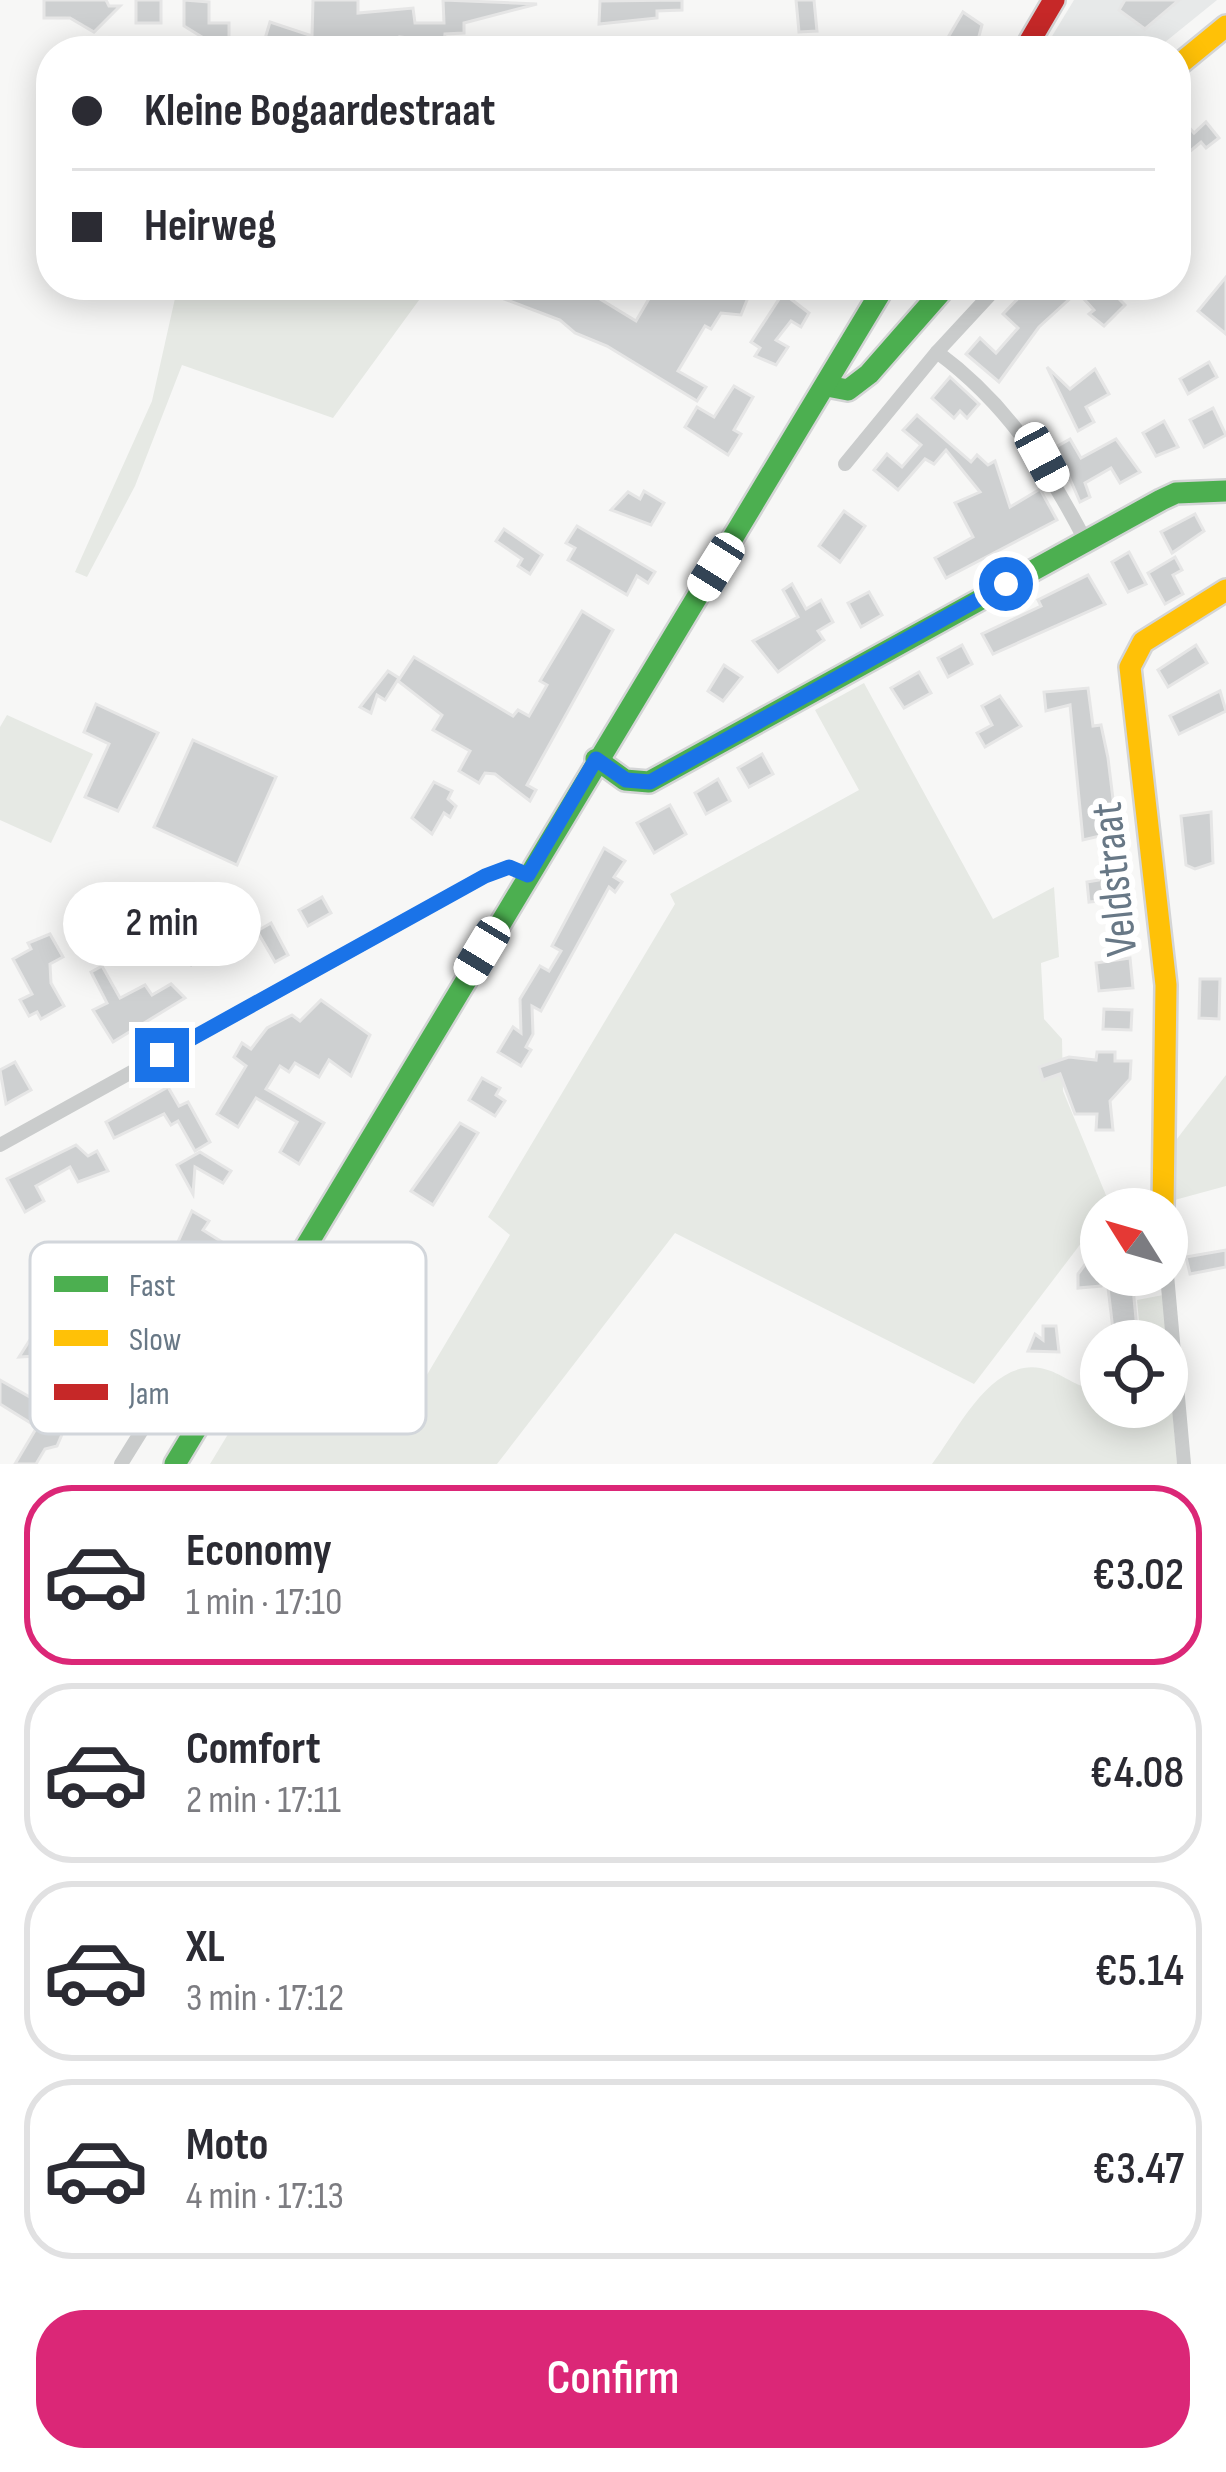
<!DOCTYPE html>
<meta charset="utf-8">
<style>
:root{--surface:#fff;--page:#f7f7f7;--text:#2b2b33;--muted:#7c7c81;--line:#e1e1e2;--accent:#db2777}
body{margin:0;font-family:"Sofia Sans Condensed",sans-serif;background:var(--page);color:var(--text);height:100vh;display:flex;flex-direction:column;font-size:45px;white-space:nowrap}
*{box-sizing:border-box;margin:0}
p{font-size:39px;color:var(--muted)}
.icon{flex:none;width:66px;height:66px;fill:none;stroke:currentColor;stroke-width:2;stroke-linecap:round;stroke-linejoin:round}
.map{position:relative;height:1464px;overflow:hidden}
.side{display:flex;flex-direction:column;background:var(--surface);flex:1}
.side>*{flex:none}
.guide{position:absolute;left:36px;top:36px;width:1155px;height:264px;border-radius:48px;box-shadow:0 6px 30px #0003;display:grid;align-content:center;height:264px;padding:0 36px;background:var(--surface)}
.needle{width:78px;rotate:307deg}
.buttons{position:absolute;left:1080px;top:1188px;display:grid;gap:24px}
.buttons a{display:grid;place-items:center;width:108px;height:108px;border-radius:50%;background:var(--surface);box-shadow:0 6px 30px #0003;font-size:60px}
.end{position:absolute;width:54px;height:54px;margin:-27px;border:15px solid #1a73e8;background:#fff;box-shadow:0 0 0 6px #fff}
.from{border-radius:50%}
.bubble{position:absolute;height:84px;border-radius:42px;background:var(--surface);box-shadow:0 6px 30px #0003;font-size:39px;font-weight:600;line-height:84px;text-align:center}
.car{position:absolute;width:36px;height:72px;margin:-36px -18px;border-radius:15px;box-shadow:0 0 9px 3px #0007;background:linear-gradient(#fff 24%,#345 0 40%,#fff 0 76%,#345 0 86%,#fff 0)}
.guide b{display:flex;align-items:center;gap:42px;height:114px;font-size:45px}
.guide b+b{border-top:3px solid var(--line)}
.guide i{width:30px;height:30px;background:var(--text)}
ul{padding:21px 0 0;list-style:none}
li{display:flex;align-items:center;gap:36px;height:180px;margin:0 24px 18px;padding:0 12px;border:6px solid var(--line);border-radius:48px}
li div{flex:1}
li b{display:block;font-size:45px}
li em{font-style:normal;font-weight:600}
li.selected{border-color:var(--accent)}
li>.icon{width:108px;height:108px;stroke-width:1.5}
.button{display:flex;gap:24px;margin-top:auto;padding:24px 36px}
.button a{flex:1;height:138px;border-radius:48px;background:var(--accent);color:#fff;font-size:48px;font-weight:600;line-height:138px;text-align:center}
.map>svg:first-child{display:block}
.built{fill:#e7e9e9}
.green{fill:#e6e9e4}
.building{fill:#ced0d1;stroke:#e6e6e6;stroke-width:3}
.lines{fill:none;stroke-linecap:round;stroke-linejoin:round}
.fast-casing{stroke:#d4d5d6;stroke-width:26}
.slow-casing{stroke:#d4d5d6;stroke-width:26}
.jam-casing{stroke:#d4d5d6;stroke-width:26}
.street{stroke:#cacccc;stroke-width:14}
.fast{stroke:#4caf50;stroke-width:21}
.slow{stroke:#ffc107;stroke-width:21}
.jam{stroke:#c62828;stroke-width:21}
.route{stroke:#1a73e8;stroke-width:15}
.labels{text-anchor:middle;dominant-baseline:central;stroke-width:12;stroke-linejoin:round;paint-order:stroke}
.street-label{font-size:45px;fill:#687886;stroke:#fff}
.key{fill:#fff;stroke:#d2d6db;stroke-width:3}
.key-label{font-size:33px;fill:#687886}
</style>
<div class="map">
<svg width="1226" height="1464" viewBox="0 0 1226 1464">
<rect width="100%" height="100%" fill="#f7f7f6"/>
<path class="built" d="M1074 0H1217L1154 51H1043Z"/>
<g class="green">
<path d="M178 285H430L333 418 182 365 135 486 87 577 75 572 152 401Z"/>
<path d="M864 683 993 919 1054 887 1059 957 1041 963 1044 1019 1062 1039 1063 1091 1110 1205 1101 1209V1217L974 1384 675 1233 497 1464H210L292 1328 412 1400 510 1235 488 1217 675 904 670 894 859 790 815 710Z"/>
<path d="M7 715 93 754 51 843 0 820V727Z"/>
<path d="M1226 1075V1186L1171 1201 1170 1148Z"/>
<path d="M1163 1295 1167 1341H1141L1137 1300Z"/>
<path d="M1167 1344 1177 1464H932C958 1430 990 1360 1040 1368 1066 1373 1074 1390 1101 1388V1407H1167Z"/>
</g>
<g class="building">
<path d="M44 0H106L109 6H120L94 32 70 18H44Z"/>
<rect x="136" y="0" width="25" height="23"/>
<path d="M184 0 209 2V23H229V38H220V48L184 26Z"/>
<path d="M313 0H358V13L413 8 415 23H444L443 0 537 4 464 23V33L445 34 444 42 400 37 401 51H282L264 42 270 22 312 36Z"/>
<path d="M682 0V10L657 11V18L599 24 600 1Z"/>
<path d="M796 0H814L817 31 799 32Z"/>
<path d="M1125 0H1179L1145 29 1119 10Z"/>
<path d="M963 12 982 25 978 40 972 51H940Z"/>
<path d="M1206 122 1219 138 1206 148 1201 142 1176 163V136L1188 126 1194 133Z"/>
<path d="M1226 277V334L1198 311Z"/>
<path d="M467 285H577L636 321 657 285H753L741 315 721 313 711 329 705 326 678 371 706 387 697 401 607 346 575 333 560 320Z"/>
<path d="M1031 285H1066L1075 294 1039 327 999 382 966 354 980 338 996 353 1018 328 1003 314Z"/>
<path d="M1098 285H1105L1125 305 1104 326 1089 314 1094 310 1084 299Z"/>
<path d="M783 293 809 313 801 327 791 321 776 340 788 347 776 365 755 356 760 348 751 342Z"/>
<path d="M1209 362 1217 377 1188 394 1180 379Z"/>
<path d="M1047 367 1070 389 1095 369 1109 394 1086 407 1094 422 1078 431Z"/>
<path d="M950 377 979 404 967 418 960 411 954 418 932 398Z"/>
<path d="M734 386 753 397 734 430 741 434 728 455 685 427 697 407 714 417Z"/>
<path d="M1213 408 1226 435 1204 447 1190 420Z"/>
<path d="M917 415 971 462 977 455 988 465 995 461 1010 507 1040 489 1057 520 946 578 935 558 973 537 955 503 980 492 946 450 934 464 925 459 898 490 874 470 887 454 902 467 921 445 903 430Z"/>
<path d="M1164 421 1178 447 1156 456 1143 433Z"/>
<path d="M1070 439 1081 458 1116 439 1140 472 1120 483 1111 468 1085 483 1090 497 1080 502 1056 447Z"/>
<path d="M644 491 664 503 651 525 611 510 628 492 640 499Z"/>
<path d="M844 511 865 526 840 562 819 546Z"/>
<path d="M1195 514 1204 531 1172 553 1161 532Z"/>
<path d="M577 526 655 572 648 583 637 576 627 595 568 560 575 548 566 543Z"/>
<path d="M504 529 542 555 530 574 518 566 522 559 496 541Z"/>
<path d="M1129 552 1146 584 1128 592 1112 562Z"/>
<path d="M1175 557 1182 570 1173 575 1183 594 1165 604 1148 573Z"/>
<path d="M1088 575 1105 604 993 654 982 634 1041 606 1038 600Z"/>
<path d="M792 584 806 609 821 600 833 622 818 631 824 640 778 672 753 641 798 617 783 590Z"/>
<path d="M869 592 882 615 861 627 848 603Z"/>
<path d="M582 611 613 630 527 785 536 790 530 801 495 774 485 773 479 783 459 771 470 751 433 730 442 715 398 681 414 657 513 716 518 710 529 716 547 685 540 681Z"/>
<path d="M962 645 972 664 948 677 938 658Z"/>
<path d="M1196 645 1207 663 1168 687 1158 670Z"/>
<path d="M724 665 742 677 723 701 708 691Z"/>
<path d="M388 671 399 678 385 700 377 695 371 713 360 707Z"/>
<path d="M919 672 931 693 904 708 891 688Z"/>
<path d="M1088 688 1093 726 1101 725 1108 758 1117 832 1083 840 1070 705 1046 711 1044 692Z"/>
<path d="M1220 691 1226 711 1179 734 1170 716Z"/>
<path d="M1000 696 1021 726 985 747 977 733 992 725 982 706Z"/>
<path d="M96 704 158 733 118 811 85 797 109 744 84 732Z"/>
<path d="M193 740 276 777 237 865 154 827Z"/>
<path d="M762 754 773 774 749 787 738 768Z"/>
<path d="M718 779 730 801 706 814 695 793Z"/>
<path d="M434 782 452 791 448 799 456 806 450 817 444 813 432 834 412 818Z"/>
<path d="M670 805 686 834 654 853 637 823Z"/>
<path d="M1211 812 1213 863 1195 869 1186 865 1181 816Z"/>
<path d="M604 848 625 861 614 877 622 882 615 892 609 887 541 1011 532 1006 533 1034 526 1047 531 1050 521 1066 498 1052 513 1027 521 1033 520 999 540 966 549 971 561 951 552 946Z"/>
<path d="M1122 870 1125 898 1089 902 1087 882 1099 880V873Z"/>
<path d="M322 897 331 913 308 926 299 910Z"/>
<path d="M199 919 227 934 219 944 213 940 191 965 173 951Z"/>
<path d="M271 923 288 955 275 962 257 931Z"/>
<path d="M50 934 63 957 50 964 51 983 64 1006 41 1019 37 1012 29 1016 20 1000 32 994 13 959 31 949 28 943Z"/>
<path d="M1130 958 1133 988 1099 991 1096 963Z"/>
<path d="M102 966 120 998 145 985 152 995 171 984 185 998 113 1042 93 1010 107 1003 91 972Z"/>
<path d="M1200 979H1220L1219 1019 1199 1018Z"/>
<path d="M321 1000 370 1035 351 1076 329 1060 319 1077 295 1063 289 1072 280 1066 266 1089 324 1123 299 1164 280 1152 297 1122 256 1098 238 1127 217 1114 246 1066 234 1057 242 1043 251 1049 267 1028 292 1015 300 1021Z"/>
<path d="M1104 1009 1132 1010 1131 1030 1103 1029Z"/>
<path d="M1097 1052H1115V1061H1131L1130 1079 1110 1101 1113 1130H1096L1097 1114H1075L1060 1074 1043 1080 1039 1067 1069 1057 1096 1060Z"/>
<path d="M15 1062 31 1090 6 1104 0 1070Z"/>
<path d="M482 1078 500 1088 496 1095 505 1101 495 1116 469 1100Z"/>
<path d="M168 1087 179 1106 188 1102 210 1142 195 1151 178 1121 171 1125 164 1114 114 1138 106 1122Z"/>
<path d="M460 1123 478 1133 433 1205 411 1191Z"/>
<path d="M76 1145 88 1156 97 1151 108 1171 78 1182 70 1167 36 1186 44 1201 25 1212 7 1179Z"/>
<path d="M200 1152 231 1171 223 1183 195 1167 193 1194 177 1165Z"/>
<path d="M192 1211 209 1221 203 1230 222 1242 210 1262 178 1242Z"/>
<path d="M1101 1243V1286L1078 1288V1274Z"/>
<path d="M1226 1250V1267L1190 1274 1186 1257Z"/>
<path d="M1132 1277 1136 1319 1138 1341 1113 1330 1107 1279Z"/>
<path d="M1043 1326H1056L1059 1352 1028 1351 1035 1334 1043 1340Z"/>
<path d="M33 1335 63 1353 72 1338 91 1349 75 1381 36 1356 19 1357Z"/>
<path d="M0 1380 42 1404 47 1396 72 1411 57 1446 45 1449 36 1464H15L37 1427 0 1404Z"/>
</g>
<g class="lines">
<defs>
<g id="fast">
<path d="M827 386 848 390 869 374 947 285"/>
<path d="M596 759 625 780 649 782 1161 500 1176 493 1226 491"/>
<path d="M175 1464 885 285"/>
</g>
<g id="slow">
<path d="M1176 67 1226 26"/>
<path d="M1163 1209 1166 985 1130 667 1143 642 1226 590"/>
</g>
<path id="jam" d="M1024 51 1054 0"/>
</defs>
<use href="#fast" class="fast-casing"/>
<use href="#slow" class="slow-casing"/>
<use href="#jam" class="jam-casing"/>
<g class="street">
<path d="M999 285 937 352C1006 403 1046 465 1085 540"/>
<path d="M845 464 937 352"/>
<path d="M0 1145 485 876 509 867 528 875"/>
<path d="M1167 1275 1184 1464"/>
<path d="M121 1464 242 1269 255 1266 284 1283"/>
</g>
<use href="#fast" class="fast"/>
<use href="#slow" class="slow"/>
<use href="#jam" class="jam"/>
</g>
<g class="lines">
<path class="route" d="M162 1055 485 876 509 867 528 875 596 759 626 780 650 782 1006 584"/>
</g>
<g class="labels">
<g class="street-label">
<text transform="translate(1115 879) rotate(-96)">Veldstraat</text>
</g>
</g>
<rect x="30" y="1242" width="396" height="192" rx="18" class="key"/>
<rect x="54" y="1276" width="54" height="16" fill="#4caf50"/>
<rect x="54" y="1330" width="54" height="16" fill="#ffc107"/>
<rect x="54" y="1384" width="54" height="16" fill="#c62828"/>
<g class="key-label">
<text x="129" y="1296">Fast</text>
<text x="129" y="1350">Slow</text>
<text x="129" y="1404">Jam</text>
</g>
</svg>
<div class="buttons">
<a><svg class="needle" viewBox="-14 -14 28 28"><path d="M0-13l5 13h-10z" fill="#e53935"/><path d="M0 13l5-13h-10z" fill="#7c7c81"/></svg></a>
<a><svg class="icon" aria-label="locate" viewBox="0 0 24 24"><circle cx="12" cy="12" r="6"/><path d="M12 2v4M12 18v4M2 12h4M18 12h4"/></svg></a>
</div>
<i class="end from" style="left:1006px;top:584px"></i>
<i class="end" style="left:162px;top:1055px"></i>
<div class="bubble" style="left:63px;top:882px;width:198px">2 min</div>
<i class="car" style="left:1042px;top:457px;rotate:152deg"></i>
<i class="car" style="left:716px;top:567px;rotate:212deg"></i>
<i class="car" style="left:482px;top:951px;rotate:211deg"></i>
<div class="guide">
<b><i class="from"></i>Kleine Bogaardestraat</b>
<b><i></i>Heirweg</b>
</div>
</div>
<section class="side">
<ul>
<li class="selected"><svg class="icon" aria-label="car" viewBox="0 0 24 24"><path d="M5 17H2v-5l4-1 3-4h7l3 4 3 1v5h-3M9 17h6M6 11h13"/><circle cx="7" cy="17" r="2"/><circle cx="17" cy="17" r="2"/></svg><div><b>Economy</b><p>1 min · 17:10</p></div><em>€3.02</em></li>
<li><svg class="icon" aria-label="car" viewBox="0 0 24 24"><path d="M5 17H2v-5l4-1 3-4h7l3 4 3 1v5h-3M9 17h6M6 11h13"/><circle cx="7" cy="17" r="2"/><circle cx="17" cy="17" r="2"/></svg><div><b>Comfort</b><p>2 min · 17:11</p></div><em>€4.08</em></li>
<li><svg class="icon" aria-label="car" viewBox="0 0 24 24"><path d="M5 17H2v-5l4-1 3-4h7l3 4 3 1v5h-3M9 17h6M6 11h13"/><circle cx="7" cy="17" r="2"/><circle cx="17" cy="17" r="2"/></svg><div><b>XL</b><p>3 min · 17:12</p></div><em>€5.14</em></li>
<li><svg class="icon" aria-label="car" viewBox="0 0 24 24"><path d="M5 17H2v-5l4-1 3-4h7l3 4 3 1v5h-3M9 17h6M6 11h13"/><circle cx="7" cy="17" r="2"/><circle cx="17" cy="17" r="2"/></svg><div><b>Moto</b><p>4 min · 17:13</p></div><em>€3.47</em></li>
</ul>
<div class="button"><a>Confirm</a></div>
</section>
